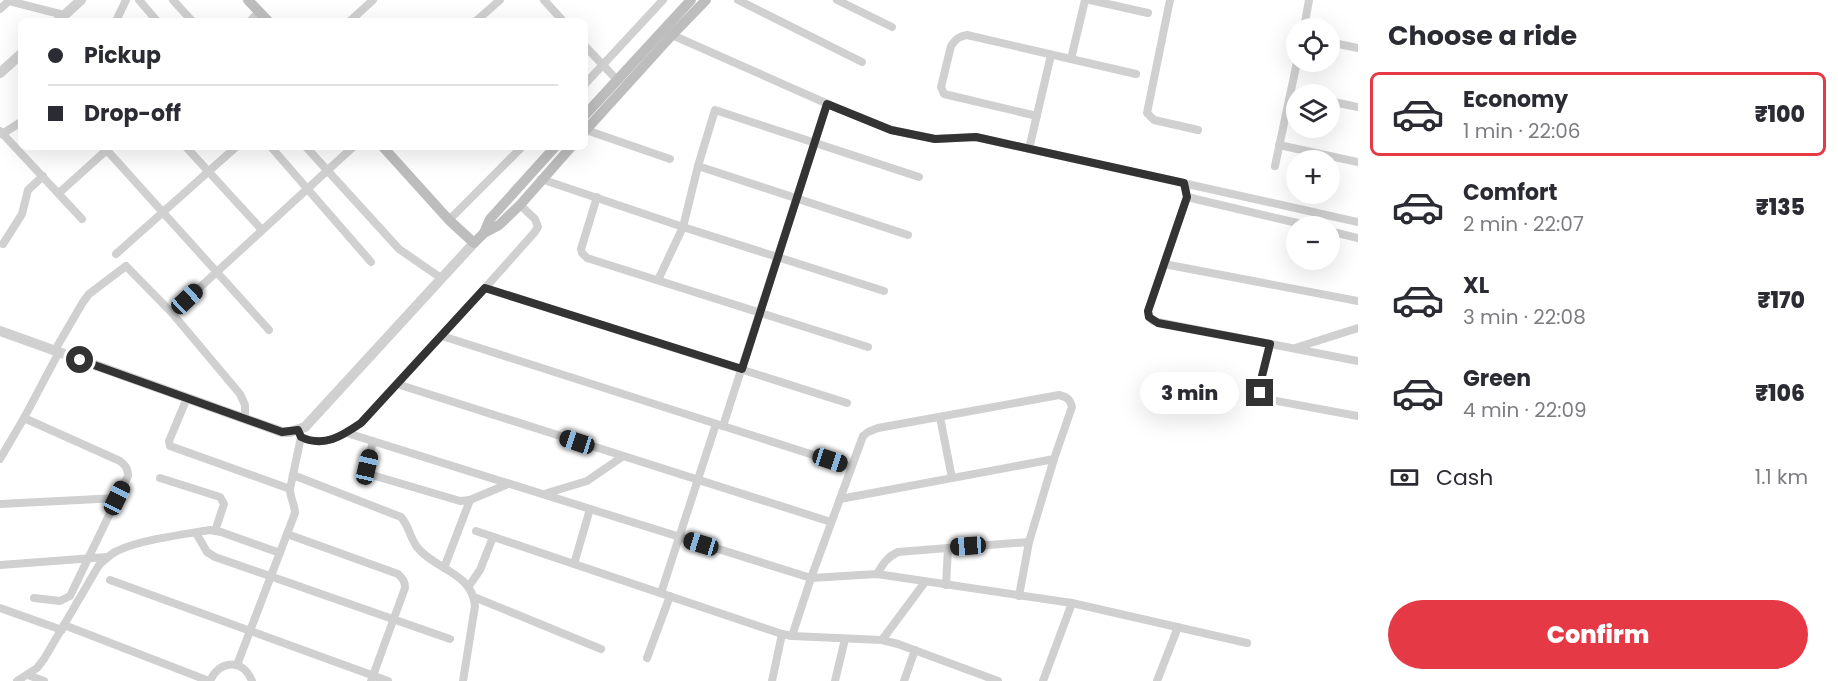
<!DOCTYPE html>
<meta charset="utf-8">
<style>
:root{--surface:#fff;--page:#f2f2f3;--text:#2b2b33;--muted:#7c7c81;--line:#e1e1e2;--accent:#e63946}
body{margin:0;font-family:Poppins,sans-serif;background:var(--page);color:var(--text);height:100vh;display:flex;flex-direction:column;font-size:22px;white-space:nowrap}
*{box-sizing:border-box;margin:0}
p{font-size:20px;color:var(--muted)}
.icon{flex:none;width:33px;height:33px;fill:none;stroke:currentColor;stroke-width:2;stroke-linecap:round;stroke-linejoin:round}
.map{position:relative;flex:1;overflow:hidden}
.side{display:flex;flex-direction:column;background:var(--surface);width:480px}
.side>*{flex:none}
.guide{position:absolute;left:18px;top:18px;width:570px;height:132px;border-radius:9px;box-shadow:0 6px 24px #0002;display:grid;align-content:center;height:132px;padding:0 30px;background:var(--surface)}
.tools{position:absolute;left:1286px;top:18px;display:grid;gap:12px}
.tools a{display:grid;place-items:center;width:54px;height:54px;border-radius:50%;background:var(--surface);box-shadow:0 6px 24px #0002;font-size:30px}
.end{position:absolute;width:27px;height:27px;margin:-14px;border:8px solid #333;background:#fff;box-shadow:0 0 0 3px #fff}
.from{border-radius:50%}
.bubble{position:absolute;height:42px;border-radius:21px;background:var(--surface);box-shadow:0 6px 24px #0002;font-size:20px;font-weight:800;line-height:42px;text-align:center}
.car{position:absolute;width:18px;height:36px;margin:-18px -9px;border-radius:8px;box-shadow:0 0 4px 2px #0007;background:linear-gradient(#222 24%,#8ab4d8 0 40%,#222 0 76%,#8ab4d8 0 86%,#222 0)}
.guide b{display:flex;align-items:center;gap:21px;height:57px;font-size:22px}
.guide b+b{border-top:2px solid var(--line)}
.guide i{width:15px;height:15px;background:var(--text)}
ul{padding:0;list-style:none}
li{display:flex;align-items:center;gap:18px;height:84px;margin:0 12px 9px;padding:0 18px;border:3px solid transparent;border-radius:9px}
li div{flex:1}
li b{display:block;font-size:22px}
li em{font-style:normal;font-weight:800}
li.active{border-color:var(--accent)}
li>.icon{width:54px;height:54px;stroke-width:1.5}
h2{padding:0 30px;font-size:27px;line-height:72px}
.pay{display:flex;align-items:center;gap:15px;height:66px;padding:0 30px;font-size:22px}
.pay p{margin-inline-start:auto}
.button{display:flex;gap:12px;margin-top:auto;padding:12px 30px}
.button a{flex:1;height:69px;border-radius:36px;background:var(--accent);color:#fff;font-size:24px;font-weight:800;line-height:69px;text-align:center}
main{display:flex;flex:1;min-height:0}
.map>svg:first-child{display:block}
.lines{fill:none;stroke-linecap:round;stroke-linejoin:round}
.minor{stroke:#d0d0d0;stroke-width:8}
.tertiary{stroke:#d0d0d0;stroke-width:10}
.secondary{stroke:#bdbdbd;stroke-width:10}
.route{stroke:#333;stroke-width:8}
</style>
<main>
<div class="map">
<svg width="1358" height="681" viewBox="0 0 1358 681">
<rect width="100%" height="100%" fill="#fff"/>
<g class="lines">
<g class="minor">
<path d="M139 0 157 21"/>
<path d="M173 0 192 21"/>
<path d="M544 0 563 21"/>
<path d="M738 0 862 62"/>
<path d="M837 0 892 27"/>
<path d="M1090 0 1148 13"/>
<path d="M1170 0 1147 113 1154 120 1198 130"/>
<path d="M9 1 64 15"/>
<path d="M0 9 10 0"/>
<path d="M116 21 126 0"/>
<path d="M250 21 259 12"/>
<path d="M350 21 373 0"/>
<path d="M476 21 500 0"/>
<path d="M1304 28 1309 0"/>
<path d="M672 35 837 108 891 130 935 139 976 137 1358 222"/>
<path d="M1329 42 1358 48"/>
<path d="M585 46 617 80"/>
<path d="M1071 59 1085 0"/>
<path d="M585 84 663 0"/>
<path d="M1329 101 1358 107"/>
<path d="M1037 116 944 94 941 87 951 46C956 39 959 36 967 35L1136 74"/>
<path d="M586 130 670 159"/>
<path d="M0 131 82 219"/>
<path d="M2 134 21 122"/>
<path d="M1279 145 1358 162"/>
<path d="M104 147 269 330"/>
<path d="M186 147 262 230"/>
<path d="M271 147 371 262"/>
<path d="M306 147 399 249 441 278"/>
<path d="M1029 149 1051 55"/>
<path d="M698 166 908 235"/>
<path d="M1275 166 1297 62"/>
<path d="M541 179 683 227 884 291"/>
<path d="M1184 183 1187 197 1148 311 1149 317 1153 321 1358 361"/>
<path d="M59 193 110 147"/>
<path d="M597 197 581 249 582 253 587 258 868 347"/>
<path d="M1187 197 1310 226"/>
<path d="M449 220 522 147"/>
<path d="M1329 231 1358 238"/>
<path d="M3 244 22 214 28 190 43 176"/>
<path d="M116 254 236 147"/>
<path d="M1164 264 1358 301"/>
<path d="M658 280 683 227 698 166 715 110 919 177"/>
<path d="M485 288 534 233 538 227 535 219 520 205"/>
<path d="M172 313 353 147"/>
<path d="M442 336 851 467"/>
<path d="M1270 344 1259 389 1260 393 1266 399 1358 416"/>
<path d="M1295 348 1358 328"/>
<path d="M55 350 83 302 89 294 126 266 172 313 240 394 245 405V418"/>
<path d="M397 384 831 522"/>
<path d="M187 398 169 441 170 446 290 489"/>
<path d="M940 417 952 478"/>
<path d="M24 418 120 461C125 465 128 468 128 476L70 596 60 601 34 598"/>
<path d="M723 426 827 104"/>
<path d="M298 430 301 437C324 448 342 436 361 423L485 288 847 403"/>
<path d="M347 433 811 578 877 574 1072 603 1247 643"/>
<path d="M373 441 367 467V471L372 475 460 501 470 500 508 484"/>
<path d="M0 459 24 418 59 352"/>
<path d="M293 475 401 517C409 526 410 538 417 547 435 570 472 572 475 606L463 681"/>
<path d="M160 478 220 497 224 504 215 531"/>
<path d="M544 494 587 481 622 457"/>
<path d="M840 499 1054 459"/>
<path d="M0 504 118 498"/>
<path d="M476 531 782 634 792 636 882 640 925 582"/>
<path d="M196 533 207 552 215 557 450 639"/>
<path d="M287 534 398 574C403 579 405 581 405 588L371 681"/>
<path d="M574 564 590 509"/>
<path d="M0 565 107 557"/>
<path d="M444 568 470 500"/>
<path d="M877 574C883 564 887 557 898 552L948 548"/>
<path d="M110 580 388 681"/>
<path d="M469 586 480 570 493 537"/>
<path d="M661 593 716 424"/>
<path d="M1019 596 1029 542"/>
<path d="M474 597 601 649"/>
<path d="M0 608 62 630"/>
<path d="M64 625 209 681"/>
<path d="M792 636 811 578 863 436 868 432 878 428 1059 395C1067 397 1070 399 1072 407L1054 459 1029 542 948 548 946 585"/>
<path d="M882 640 898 644 998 681"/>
<path d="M647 658 670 596"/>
<path d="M237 665 295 513C295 505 290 498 290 489L301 437"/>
<path d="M28 675 44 681"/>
<path d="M17 681 37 668 44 659 99 565C105 560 110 554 117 551 139 540 185 534 210 530L221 532 280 553"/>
<path d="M210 681C219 660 243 658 252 681"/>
<path d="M772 681 782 634"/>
<path d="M835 681 845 639"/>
<path d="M904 681 915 650"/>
<path d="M1043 681 1072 603"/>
<path d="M1157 681 1178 627"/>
</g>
<g class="tertiary">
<path d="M58 21 81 0"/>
<path d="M0 73 21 54"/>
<path d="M0 331 282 432H290L305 427 474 243"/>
</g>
<g class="secondary">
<path d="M248 0 268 21"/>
<path d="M585 115 691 0"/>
<path d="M585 131 672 35 706 0"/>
<path d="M383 147 449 220 474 243 484 233 499 225 520 205 571 147"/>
<path d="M484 233 490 219 555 147"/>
</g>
</g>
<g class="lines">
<path class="route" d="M80 360 282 432 298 430 301 437C324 448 342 436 361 423L485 288 742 369 827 104 891 130 935 139 976 137 1184 183 1187 197 1148 311 1149 317 1158 323 1270 344 1259 388 1260 393"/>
</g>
</svg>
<div class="tools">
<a><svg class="icon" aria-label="locate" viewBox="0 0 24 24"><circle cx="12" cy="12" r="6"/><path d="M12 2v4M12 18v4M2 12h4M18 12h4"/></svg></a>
<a><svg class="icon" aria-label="layers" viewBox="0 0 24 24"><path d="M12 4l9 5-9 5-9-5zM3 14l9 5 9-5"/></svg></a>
<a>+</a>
<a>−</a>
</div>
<i class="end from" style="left:80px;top:360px"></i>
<i class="end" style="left:1260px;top:393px"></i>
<div class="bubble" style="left:1140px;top:372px;width:99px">3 min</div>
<i class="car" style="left:187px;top:299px;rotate:47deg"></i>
<i class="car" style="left:577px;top:442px;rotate:288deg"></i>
<i class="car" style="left:830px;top:460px;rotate:108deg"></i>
<i class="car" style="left:367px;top:467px;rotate:13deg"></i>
<i class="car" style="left:117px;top:498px;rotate:26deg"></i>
<i class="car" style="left:701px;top:544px;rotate:287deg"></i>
<i class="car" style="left:968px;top:546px;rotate:266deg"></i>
<div class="guide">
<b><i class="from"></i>Pickup</b>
<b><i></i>Drop-off</b>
</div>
</div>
<section class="side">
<h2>Choose a ride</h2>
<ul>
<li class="active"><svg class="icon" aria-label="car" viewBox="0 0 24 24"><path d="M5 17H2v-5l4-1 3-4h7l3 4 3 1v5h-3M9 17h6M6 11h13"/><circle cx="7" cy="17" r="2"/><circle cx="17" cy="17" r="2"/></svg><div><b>Economy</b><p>1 min · 22:06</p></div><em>₹100</em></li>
<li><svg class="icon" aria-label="car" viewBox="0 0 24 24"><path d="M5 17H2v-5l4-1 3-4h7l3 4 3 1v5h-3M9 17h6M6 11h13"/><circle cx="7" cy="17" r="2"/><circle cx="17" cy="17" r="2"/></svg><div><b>Comfort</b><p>2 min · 22:07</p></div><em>₹135</em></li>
<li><svg class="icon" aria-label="car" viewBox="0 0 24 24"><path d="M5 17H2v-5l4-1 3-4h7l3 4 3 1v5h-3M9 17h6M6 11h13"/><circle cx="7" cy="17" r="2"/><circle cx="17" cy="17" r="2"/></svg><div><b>XL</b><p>3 min · 22:08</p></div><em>₹170</em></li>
<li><svg class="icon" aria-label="car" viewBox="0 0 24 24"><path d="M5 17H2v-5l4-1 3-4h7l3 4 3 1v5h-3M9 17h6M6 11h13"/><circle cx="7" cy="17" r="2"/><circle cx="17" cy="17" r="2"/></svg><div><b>Green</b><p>4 min · 22:09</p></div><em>₹106</em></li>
</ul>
<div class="pay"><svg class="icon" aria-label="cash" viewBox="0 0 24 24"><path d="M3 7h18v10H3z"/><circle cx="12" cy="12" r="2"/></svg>Cash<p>1.1 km</p></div>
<div class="button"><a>Confirm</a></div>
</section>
</main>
